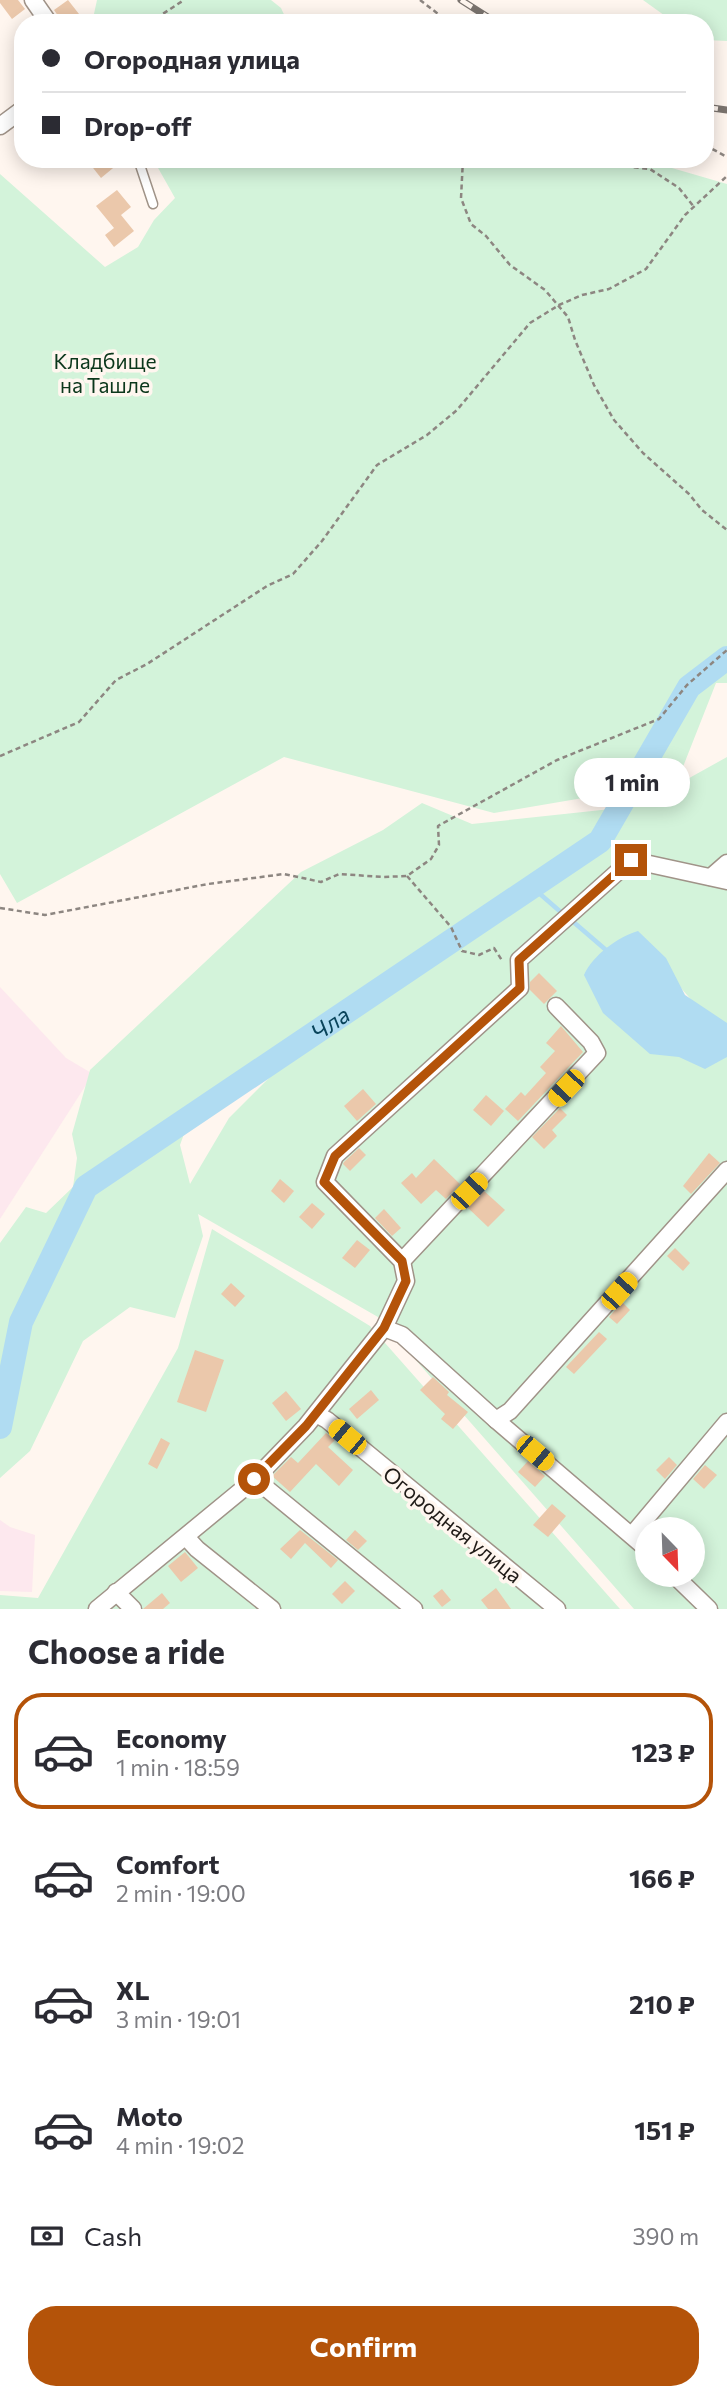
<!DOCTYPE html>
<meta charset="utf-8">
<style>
:root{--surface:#fff;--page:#f2f2f3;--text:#2b2b33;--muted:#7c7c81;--line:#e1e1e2;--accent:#b45309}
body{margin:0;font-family:Commissioner,sans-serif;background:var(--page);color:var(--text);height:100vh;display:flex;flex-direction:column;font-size:26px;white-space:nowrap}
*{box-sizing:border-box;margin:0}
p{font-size:23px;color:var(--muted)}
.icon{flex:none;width:38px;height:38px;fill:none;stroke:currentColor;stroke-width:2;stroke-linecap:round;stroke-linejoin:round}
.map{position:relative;height:1609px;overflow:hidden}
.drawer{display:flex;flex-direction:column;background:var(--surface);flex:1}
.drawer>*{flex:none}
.hud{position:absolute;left:14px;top:14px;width:700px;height:154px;border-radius:28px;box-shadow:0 4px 18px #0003;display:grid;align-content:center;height:154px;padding:0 28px;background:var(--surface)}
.needle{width:46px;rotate:157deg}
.fabs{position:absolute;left:635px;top:1517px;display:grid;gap:14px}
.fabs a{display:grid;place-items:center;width:70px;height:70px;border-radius:50%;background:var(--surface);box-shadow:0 4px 18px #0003;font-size:35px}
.end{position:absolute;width:32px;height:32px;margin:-16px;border:9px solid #b45309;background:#fff;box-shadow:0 0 0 4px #fff}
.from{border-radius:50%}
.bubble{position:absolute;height:49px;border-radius:24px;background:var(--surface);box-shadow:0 4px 18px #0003;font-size:23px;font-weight:700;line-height:49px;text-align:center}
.car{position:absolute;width:21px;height:42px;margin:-21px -10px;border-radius:9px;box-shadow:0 0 5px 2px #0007;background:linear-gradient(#f5c518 24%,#345 0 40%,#f5c518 0 76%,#345 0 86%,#f5c518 0)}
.hud b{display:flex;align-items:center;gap:24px;height:66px;font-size:26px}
.hud b+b{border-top:2px solid var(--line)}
.hud i{width:18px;height:18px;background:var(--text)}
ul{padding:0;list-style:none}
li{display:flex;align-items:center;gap:21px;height:116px;margin:0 14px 10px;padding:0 14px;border:4px solid transparent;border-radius:28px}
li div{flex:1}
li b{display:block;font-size:26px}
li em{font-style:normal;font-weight:700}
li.on{border-color:var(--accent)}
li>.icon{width:63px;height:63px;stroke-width:1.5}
h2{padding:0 28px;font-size:32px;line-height:84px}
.pay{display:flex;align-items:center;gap:18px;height:77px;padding:0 28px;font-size:26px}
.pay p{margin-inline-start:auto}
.button{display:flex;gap:14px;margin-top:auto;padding:14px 28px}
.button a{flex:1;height:80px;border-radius:28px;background:var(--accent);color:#fff;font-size:28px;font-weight:700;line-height:80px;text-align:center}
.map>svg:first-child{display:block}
.industrial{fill:#fde8ee}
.green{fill:#d3f3da;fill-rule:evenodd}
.water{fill:#b0dcf2}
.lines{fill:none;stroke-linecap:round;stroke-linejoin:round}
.stream{stroke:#b0dcf2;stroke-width:4.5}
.river{stroke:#b0dcf2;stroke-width:24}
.building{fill:#ebc8ab}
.service-casing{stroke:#a09388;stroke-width:11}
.minor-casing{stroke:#a09388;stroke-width:19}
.path{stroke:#8d8681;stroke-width:2.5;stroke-dasharray:5 3.5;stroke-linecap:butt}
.service{stroke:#fff;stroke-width:8}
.minor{stroke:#fff;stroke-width:16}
.rail-casing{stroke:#7b746f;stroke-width:7}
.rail{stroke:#fff6ef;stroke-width:4.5;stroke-dasharray:13;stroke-linecap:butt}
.route{stroke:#b45309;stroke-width:9}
.labels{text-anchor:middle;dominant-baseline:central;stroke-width:7;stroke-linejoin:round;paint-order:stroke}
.park-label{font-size:21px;fill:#0b371b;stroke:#fff6ef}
.street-label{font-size:21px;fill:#1f1a16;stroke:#fff6ef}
.water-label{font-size:23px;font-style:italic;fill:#09445b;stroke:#fff6ef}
</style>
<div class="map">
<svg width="727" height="1609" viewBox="0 0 727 1609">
<rect width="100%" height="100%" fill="#fff6ef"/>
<g class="industrial">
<path d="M0 987 66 1058 93 1074 0 1219Z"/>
<path d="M0 1520 10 1527 35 1535 32 1592 0 1591Z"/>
</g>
<g class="green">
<path d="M97 0H271L281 8 288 23H92Z"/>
<path d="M643 0H727V41L705 40V23H675Z"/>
<path d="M153 159H641L727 184V683H716L677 782 494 813 284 757 17 903 0 874V174L105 267 138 247 154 220 175 198Z"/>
<path d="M727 757V1609H634L378 1317 198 1214 203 1236 175 1318 130 1307 83 1341 30 1451 0 1478V1243L26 1207 46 1213 73 1187 77 1158 72 1134 90 1070 301 872 383 830 422 803 472 824 639 806ZM681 988 700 1010 658 1040ZM277 1070 229 1118 190 1184 180 1145 189 1120 207 1119ZM648 1530H693V1575H648Z"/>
<path d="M212 1229 370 1326 620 1609H0V1595L38 1598 178 1348Z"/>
</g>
<path class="water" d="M638 931 666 958 685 995 727 1023V1057L705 1069 679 1057 650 1054 603 1013 584 975C593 955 618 937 638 931Z"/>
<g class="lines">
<g class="stream">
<path d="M532 887 563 914"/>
<path d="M570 919 606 950V954"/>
</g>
<path class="river" id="s1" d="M0 1427 21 1322 86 1187 600 841 689 687 727 658"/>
</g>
<g class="building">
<path d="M0 0H18L25 9 12 19 0 3Z"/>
<path d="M68 0 79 14 67 23H63L54 10Z"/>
<path d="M86 159H124L101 178Z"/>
<path d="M117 190 131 207 121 215 134 231 114 247 105 235 114 228 96 206Z"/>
<path d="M539 973 557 991 544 1004 530 990V982Z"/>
<path d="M561 1026 583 1052 518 1121 505 1109 521 1092 525 1096 546 1073 540 1067 555 1051 546 1043Z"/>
<path d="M363 1089 376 1104 357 1121 344 1106Z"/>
<path d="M486 1095 504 1111 491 1126 473 1110Z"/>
<path d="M560 1108 567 1115 552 1130 557 1136 544 1149 532 1137Z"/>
<path d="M359 1148 366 1155 350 1171 343 1164 344 1162Z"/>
<path d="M709 1153 720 1163 691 1194 683 1186Z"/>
<path d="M434 1159 460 1184 446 1199 436 1190 421 1204 401 1183 412 1173 416 1178Z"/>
<path d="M280 1179 294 1191 284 1203 271 1191Z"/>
<path d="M483 1190 505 1210 488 1227 467 1207Z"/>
<path d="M312 1203 325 1214 312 1229 299 1217Z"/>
<path d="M384 1209 401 1228 392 1236 375 1218Z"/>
<path d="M357 1240 370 1250 355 1268 342 1258Z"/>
<path d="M675 1248 690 1263 683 1271 667 1256Z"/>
<path d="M231 1283 245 1296 235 1307 221 1294Z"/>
<path d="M622 1302 630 1310 617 1324 609 1317Z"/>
<path d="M599 1332 607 1339 574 1374 566 1367Z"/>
<path d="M195 1350 224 1360 206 1412 177 1402Z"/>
<path d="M433 1377 449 1392 447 1395 468 1412 453 1429 441 1419 445 1414 420 1390Z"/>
<path d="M371 1390 379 1400 357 1419 349 1409Z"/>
<path d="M286 1391 301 1409 286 1421 272 1403Z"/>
<path d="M326 1433 335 1440 328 1447 353 1470 339 1486 316 1464 290 1492 272 1476 291 1457 298 1463Z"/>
<path d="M161 1438 170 1443 157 1469 148 1464Z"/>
<path d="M669 1457 677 1465 665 1479 656 1470Z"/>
<path d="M528 1461 545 1476 535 1487 518 1472Z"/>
<path d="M705 1465 717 1475 704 1489 693 1479Z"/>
<path d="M552 1504 566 1516 548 1537 533 1525Z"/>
<path d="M300 1530 338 1560 331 1568 305 1543 291 1559 280 1549Z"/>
<path d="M355 1530 367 1541 358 1550 346 1540Z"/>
<path d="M185 1552 198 1568 181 1582 168 1566Z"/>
<path d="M345 1581 355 1591 342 1604 332 1594Z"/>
<path d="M496 1588 511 1609H488L481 1600Z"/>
<path d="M442 1589 451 1600 442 1607 433 1596Z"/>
<path d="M162 1593 170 1603 163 1609H143Z"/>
</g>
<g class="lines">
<defs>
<path id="service" d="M138 159 153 204"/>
<g id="minor">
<path d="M33 0 49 23"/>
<path d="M0 126 23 109"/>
<path d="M711 877 727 863"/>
<path d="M402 1261 597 1053 591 1042 556 1006"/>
<path d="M384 1328 402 1335 496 1420 648 1550"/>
<path d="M316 1414 327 1420 557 1609"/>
<path d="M496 1420 510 1411 727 1170"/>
<path d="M255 1479 414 1609"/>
<path d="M632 1535 727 1422"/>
<path d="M186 1537 197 1549 272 1609"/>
<path d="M674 1575 709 1609"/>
<path d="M116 1592 133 1609"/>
<path d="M97 1609 255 1479 306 1426 384 1328 406 1281 402 1261 325 1182 335 1156 520 988 519 960 631 860 727 881"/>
</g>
</defs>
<use href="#service" class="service-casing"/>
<use href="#minor" class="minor-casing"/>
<g class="path">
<path d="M420 0 450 23"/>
<path d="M149 23 184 0"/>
<path d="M705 145 727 157"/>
<path d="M463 159 461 198 471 224 486 236 510 265 545 290 568 317 575 340 594 385 614 420 643 453 689 494 702 510 727 530"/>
<path d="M567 159 589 165 621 164 631 167 650 169 679 188 694 207"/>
<path d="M0 756 79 722 116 680 147 664 267 586 293 574 322 541 377 465 427 435 457 410 530 323 559 305 582 295 609 289 646 269 685 215 727 176"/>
<path d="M407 876 451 927 462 951 479 955 494 948 503 962"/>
<path d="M0 908 45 915 208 884 284 874 321 882 339 874 383 877 407 876 431 859 439 845 438 826 557 760 659 719 687 685 727 650"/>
</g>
<use href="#service" class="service"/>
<use href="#minor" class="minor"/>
<defs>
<g id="rail">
<path d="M461 0 497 23"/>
<path d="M705 107 727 110"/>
</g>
</defs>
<use href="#rail" class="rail-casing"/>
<use href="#rail" class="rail"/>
</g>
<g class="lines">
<path class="route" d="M254 1479 306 1426 384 1328 406 1281 402 1261 324 1182 335 1156 520 988 519 960 631 860"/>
</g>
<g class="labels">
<g class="park-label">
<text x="105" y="360">Кладбище<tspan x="105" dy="24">на Ташле</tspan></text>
</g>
<g class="street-label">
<text transform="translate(453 1524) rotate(39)">Огородная улица</text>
</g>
<g class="water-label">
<text stroke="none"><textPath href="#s1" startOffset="551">Чла</textPath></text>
</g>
</g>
</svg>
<div class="fabs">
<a><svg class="needle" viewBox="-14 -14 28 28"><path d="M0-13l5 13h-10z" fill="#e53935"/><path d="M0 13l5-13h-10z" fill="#7c7c81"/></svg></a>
</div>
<i class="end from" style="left:254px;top:1479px"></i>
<i class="end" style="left:631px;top:860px"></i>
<div class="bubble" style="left:574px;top:758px;width:116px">1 min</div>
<i class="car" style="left:566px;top:1088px;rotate:223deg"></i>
<i class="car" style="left:469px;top:1191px;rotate:44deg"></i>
<i class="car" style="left:619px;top:1291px;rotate:42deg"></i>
<i class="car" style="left:347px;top:1437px;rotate:310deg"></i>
<i class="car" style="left:535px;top:1453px;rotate:130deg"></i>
<div class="hud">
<b><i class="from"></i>Огородная улица</b>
<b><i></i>Drop-off</b>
</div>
</div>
<section class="drawer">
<h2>Choose a ride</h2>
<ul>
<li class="on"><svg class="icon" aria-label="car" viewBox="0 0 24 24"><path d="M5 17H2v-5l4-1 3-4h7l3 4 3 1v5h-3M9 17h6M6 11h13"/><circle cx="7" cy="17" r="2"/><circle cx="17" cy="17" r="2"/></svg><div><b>Economy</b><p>1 min · 18:59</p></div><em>123 ₽</em></li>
<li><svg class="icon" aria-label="car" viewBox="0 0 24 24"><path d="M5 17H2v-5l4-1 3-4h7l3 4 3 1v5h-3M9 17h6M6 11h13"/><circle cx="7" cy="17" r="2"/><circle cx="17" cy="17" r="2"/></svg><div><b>Comfort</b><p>2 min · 19:00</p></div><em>166 ₽</em></li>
<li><svg class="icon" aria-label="car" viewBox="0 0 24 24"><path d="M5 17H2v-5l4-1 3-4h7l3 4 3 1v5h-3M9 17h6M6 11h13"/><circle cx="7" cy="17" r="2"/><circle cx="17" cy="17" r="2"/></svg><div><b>XL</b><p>3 min · 19:01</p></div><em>210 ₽</em></li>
<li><svg class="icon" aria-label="car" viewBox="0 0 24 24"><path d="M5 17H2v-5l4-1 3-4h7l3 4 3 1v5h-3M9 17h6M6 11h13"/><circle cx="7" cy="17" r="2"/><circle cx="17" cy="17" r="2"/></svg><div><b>Moto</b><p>4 min · 19:02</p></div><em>151 ₽</em></li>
</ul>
<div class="pay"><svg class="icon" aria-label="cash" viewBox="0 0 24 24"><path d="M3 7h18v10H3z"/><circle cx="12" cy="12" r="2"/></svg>Cash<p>390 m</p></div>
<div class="button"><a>Confirm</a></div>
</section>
